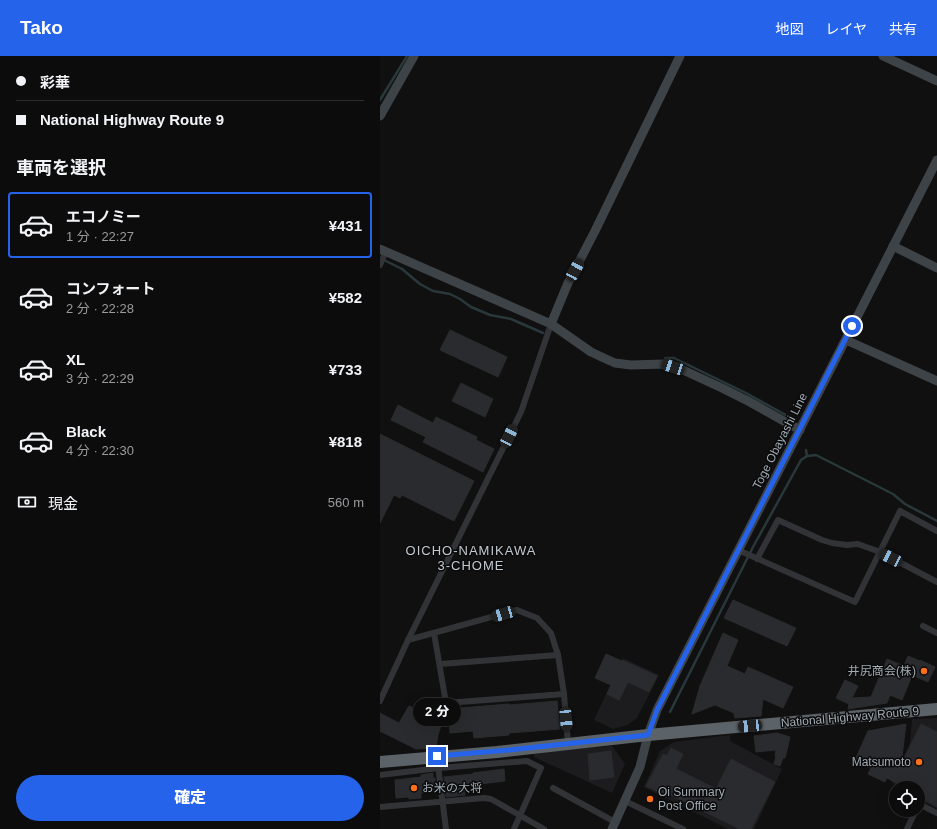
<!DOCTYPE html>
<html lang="ja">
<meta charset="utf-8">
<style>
:root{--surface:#0c0c0d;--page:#1a1a1b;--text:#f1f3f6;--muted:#9a9b9d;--line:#2c2c2e;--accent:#2563eb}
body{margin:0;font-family:Arial,"Noto Sans JP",sans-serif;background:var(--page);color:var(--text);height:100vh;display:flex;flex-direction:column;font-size:15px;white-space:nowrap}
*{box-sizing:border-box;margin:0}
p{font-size:13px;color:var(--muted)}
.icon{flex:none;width:22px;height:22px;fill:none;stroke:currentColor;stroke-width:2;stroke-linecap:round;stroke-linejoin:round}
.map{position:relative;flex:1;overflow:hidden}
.sheet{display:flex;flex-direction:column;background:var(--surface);width:380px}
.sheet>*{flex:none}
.top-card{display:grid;align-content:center;height:88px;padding:0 16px;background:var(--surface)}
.tools{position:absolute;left:509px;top:725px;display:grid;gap:8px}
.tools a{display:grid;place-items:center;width:36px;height:36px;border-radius:50%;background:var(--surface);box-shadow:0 4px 16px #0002,0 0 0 1px var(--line);font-size:20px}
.end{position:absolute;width:18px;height:18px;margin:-9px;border:5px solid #2563eb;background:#fff;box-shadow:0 0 0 2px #fff}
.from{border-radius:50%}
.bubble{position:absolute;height:28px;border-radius:14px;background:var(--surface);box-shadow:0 4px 16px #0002,0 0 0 1px var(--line);font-size:13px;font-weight:800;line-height:28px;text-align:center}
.car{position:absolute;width:12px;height:24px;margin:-12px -6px;border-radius:5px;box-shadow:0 0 3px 1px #0007;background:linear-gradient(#222 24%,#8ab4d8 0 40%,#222 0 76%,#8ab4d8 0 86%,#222 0)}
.top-card b{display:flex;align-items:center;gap:14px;height:38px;font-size:15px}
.top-card b+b{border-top:1px solid var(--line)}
.top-card i{width:10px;height:10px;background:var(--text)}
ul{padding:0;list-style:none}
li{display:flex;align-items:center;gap:12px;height:66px;margin:0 8px 6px;padding:0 8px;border:2px solid transparent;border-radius:4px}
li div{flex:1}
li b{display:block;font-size:15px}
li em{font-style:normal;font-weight:800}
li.on{border-color:var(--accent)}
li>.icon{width:36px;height:36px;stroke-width:1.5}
h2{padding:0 16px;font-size:18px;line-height:48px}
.pay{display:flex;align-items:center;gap:10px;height:44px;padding:0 16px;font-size:15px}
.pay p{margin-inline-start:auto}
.action{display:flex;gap:8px;margin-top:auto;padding:8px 16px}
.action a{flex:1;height:46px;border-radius:24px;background:var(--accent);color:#fff;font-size:16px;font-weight:800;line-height:46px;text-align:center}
header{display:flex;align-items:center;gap:24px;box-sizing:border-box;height:56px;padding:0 20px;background:var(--accent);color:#fff}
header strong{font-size:19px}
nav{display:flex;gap:22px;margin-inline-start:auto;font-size:14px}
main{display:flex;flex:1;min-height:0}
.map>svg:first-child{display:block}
.built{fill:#1c1c1e}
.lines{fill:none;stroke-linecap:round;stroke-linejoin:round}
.stream{stroke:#29383a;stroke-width:2.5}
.building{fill:#2a2b2e;stroke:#2a2b2d}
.street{stroke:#313336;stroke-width:6}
.secondary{stroke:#3e4347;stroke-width:9}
.highway{stroke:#5c6368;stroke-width:12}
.route{stroke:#2563eb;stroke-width:5}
.poi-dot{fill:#fc701d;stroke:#0b0b0c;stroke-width:1.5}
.labels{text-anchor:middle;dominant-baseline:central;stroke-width:3;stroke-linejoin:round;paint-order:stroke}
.street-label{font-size:12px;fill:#a0abb3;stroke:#0b0b0c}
.poi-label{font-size:12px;fill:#a0abb3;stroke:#0b0b0c;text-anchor:end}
.neighbourhood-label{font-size:13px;letter-spacing:1px;fill:#c1c9cf;stroke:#0b0b0c}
</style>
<header>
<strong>Tako</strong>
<nav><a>地図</a><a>レイヤ</a><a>共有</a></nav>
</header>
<main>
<section class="sheet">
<div class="top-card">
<b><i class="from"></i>彩華</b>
<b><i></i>National Highway Route 9</b>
</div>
<h2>車両を選択</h2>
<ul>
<li class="on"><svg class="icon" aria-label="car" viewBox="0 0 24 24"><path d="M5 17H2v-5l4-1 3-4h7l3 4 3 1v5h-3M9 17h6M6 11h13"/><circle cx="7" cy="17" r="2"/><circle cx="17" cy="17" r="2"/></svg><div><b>エコノミー</b><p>1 分 · 22:27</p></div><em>¥431</em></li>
<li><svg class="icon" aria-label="car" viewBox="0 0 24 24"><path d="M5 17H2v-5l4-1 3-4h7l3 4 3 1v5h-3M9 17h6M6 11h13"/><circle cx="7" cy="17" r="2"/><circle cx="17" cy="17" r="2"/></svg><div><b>コンフォート</b><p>2 分 · 22:28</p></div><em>¥582</em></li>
<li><svg class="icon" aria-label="car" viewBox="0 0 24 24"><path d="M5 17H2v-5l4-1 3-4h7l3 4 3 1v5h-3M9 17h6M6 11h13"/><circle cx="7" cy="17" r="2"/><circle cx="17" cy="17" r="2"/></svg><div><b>XL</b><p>3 分 · 22:29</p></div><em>¥733</em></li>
<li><svg class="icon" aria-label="car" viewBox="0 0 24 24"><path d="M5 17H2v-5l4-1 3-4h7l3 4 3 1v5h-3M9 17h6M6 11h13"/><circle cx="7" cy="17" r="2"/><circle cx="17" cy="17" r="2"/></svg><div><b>Black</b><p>4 分 · 22:30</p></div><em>¥818</em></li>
</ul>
<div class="pay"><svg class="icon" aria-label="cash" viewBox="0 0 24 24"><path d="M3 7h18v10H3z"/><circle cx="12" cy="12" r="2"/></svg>現金<p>560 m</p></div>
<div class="action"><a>確定</a></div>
</section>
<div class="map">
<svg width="557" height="773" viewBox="0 0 557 773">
<rect width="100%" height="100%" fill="#101011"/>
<g class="built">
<path d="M243 602 279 619 257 662 248 669 233 673 214 664Z"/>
<path d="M557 662V753L538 742V732H521L511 726 530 687 532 663Z"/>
<path d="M350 679V685L402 713 374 773H348L264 731 280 695 294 686Z"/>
<path d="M232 690 245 708 232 737 154 701V696Z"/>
</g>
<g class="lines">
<g class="stream">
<path d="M0 44 27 0"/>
<path d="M2 203 22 213 40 228 53 235 70 238 80 243 91 251 110 259 131 263 163 277"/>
<path d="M285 302H294L366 337 413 363"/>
<path d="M426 394 427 400"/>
<path d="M290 656 373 491 421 404 427 400 436 399 513 438 525 448 557 465"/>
</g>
</g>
<g class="building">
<path d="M70 274 127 301 118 321 60 294Z"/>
<path d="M81 327 113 343 105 361 72 345Z"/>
<path d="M18 349 53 367 56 361 97 381 96 384 114 393 103 416 43 386 46 381 11 364Z"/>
<path d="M0 378 94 425 74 465 22 439 20 442 14 439 0 467Z"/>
<path d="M353 544 416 572 407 590 344 562Z"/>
<path d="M343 577 358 584 347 610 365 618 368 611 413 631 403 652 383 643 381 660 355 662 354 657 335 649 312 658 320 630Z"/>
<path d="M226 598 242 605V604L277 620 269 636 248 626 239 644 227 638 231 629 215 622Z"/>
<path d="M528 600 540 605V604L555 611 548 626 532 619 522 644 510 639 507 647 468 653 469 648 456 642 465 624 478 630 472 642 491 641 507 603 524 610Z"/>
<path d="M177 645 180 673 129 677V679L94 682 93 675 70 677 68 653 129 648 130 649Z"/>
<path d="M29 650 63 663 58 679 56 692 36 693 0 675V657L19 667Z"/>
<path d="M526 668 521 709 541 668 557 676V751L545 744 544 741 538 738V732H527L507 722 505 726 488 718 491 712 475 704 488 675Z"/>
<path d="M397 677 410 681 405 702H403L400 710 394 708 396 700H395L396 694 376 696 374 680Z"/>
<path d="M291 692 303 698 296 713 336 733 351 703 395 726 371 773H360L284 736 283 738 266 730 283 698 287 700Z"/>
<path d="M231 695 234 721 210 724 208 698Z"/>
<path d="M124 713 125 725 84 730 85 739 66 741 64 721 93 718V717Z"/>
<path d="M53 717V722H55L57 735 41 737V742L29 743V741L16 742 15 724 41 721V719Z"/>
</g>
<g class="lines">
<g class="street">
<path d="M0 209 6 195"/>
<path d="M358 494 475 546 520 455 557 475"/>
<path d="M377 503 398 464 442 484 452 487 467 489 478 488 500 496 557 526"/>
<path d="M543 570 557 577"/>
<path d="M54 577 66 647 184 638"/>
<path d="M28 584 137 554 157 562 171 577 178 599 184 638 188 687"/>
<path d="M60 608 178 599"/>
<path d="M0 645 28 584 141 356 171 268"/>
<path d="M58 710 66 773"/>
<path d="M0 719 59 712 147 705 161 712 134 773"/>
<path d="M173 732 235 766"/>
<path d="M245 745 303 773"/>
<path d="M0 751 104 742 111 743 164 773"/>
<path d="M538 751 539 748 557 757"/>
<path d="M527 773 536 754"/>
</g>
<g class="secondary">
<path d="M503 0 557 25"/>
<path d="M0 60 34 0"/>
<path d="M513 190 557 212"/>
<path d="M0 193 171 268 211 296 226 303 235 307 251 309 284 308 303 314 342 332 368 345 420 374"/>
<path d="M171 268 188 227 215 175 300 0"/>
<path d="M466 284 557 325"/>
<path d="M232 773 260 711 268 679 277 654 557 104"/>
</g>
<path class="highway" d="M0 706 117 696 268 679 557 653"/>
</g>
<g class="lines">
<path class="route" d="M57 700 129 694 268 679 277 654 472 270"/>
</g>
<g class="poi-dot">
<circle cx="544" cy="615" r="4"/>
<circle cx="539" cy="706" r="4"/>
<circle cx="34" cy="732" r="4"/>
<circle cx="270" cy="743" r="4"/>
</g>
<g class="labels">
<g class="street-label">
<text transform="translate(400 385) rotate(-63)">Toge Obayashi Line</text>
<text transform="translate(470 661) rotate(-5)">National Highway Route 9</text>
</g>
<g class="poi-label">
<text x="536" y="615">井尻商会(株)</text>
<text x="531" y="706">Matsumoto</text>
<text x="42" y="732" text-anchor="start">お米の大将</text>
<text x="278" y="736" text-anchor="start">Oi Summary<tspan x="278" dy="14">Post Office</tspan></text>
</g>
<g class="neighbourhood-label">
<text x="91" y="494">OICHO-NAMIKAWA<tspan x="91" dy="15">3-CHOME</tspan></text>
</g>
</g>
</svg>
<div class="tools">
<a><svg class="icon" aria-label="locate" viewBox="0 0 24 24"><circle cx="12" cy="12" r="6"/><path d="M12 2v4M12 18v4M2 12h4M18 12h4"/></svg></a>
</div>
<i class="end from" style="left:472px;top:270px"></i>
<i class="end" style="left:57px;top:700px"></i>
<div class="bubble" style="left:33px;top:642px;width:48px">2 分</div>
<i class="car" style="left:195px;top:214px;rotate:28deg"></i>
<i class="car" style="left:293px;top:311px;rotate:288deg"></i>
<i class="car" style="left:129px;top:380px;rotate:26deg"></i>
<i class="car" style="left:511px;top:502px;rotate:297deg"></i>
<i class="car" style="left:123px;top:558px;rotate:254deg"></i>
<i class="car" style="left:186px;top:663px;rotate:175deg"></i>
<i class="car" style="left:370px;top:670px;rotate:265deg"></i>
</div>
</main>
